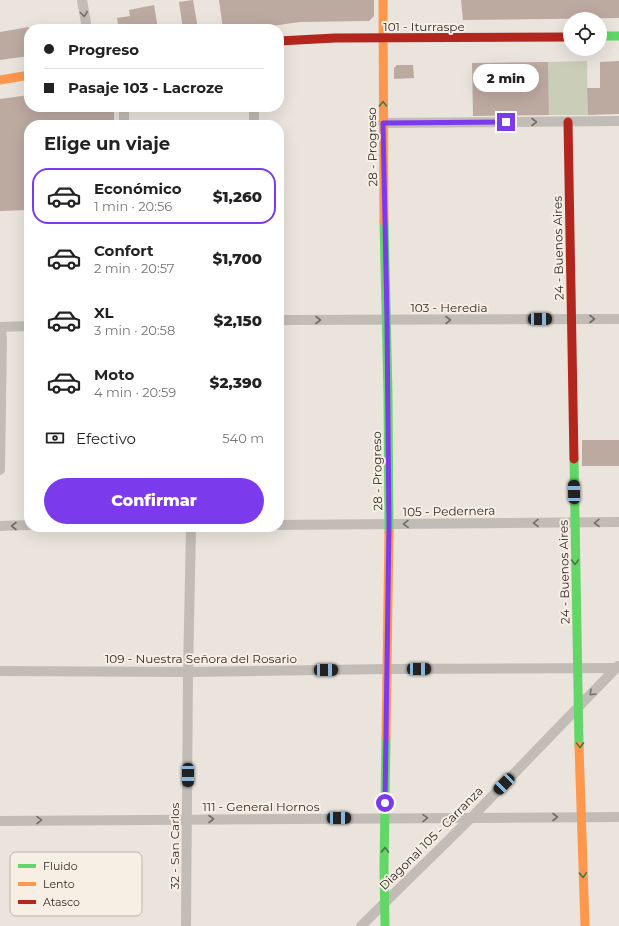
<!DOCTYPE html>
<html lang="es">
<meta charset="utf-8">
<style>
:root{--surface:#fff;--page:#f6f6f6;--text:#222;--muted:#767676;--line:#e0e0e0;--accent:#7c3aed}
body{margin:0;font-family:Montserrat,sans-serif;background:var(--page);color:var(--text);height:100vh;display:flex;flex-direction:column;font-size:15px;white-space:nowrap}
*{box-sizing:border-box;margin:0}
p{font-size:13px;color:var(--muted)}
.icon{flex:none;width:22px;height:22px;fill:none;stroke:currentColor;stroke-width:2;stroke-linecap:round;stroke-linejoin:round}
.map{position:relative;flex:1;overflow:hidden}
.sheet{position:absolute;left:24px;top:120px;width:260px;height:412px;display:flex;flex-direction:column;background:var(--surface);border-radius:16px;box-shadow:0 4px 16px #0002}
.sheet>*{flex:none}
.top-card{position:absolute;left:24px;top:24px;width:260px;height:88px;border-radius:16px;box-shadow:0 4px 16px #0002;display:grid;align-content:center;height:88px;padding:0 20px;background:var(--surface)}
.fabs{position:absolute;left:563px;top:12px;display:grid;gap:8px}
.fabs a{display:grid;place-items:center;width:44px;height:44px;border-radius:50%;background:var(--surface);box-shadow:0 4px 16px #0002;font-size:20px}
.end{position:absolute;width:18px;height:18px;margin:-9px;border:5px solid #7c3aed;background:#fff;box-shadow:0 0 0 2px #fff}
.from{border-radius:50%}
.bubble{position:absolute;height:28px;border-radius:14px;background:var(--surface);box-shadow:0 4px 16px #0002;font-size:13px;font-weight:800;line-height:28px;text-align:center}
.car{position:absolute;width:12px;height:24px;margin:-12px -6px;border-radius:5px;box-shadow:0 0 3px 1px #0007;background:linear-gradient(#222 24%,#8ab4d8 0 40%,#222 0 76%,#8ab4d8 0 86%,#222 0)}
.top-card b{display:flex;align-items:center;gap:14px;height:38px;font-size:15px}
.top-card b+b{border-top:1px solid var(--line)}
.top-card i{width:10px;height:10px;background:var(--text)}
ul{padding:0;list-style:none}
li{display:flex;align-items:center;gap:12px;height:56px;margin:0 8px 6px;padding:0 12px;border:2px solid transparent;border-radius:16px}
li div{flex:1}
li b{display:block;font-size:15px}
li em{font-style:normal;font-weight:800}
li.active{border-color:var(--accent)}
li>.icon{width:36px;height:36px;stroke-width:1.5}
h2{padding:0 20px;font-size:18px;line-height:48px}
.pay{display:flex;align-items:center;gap:10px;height:44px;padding:0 20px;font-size:15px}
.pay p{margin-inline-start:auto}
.button{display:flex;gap:8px;margin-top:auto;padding:8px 20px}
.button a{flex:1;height:46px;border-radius:24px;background:var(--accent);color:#fff;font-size:16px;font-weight:800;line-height:46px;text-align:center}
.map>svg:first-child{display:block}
.green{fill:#caceb8}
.building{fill:#bca9a0}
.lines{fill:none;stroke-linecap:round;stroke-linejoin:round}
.street{stroke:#c2bcb6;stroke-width:10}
.fast{stroke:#63d668;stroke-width:9}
.slow{stroke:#ff974d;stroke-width:9}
.jam{stroke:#b3261e;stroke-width:9}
.oneway{stroke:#736c67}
.oneway2{stroke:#487744}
.route{stroke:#7c3aed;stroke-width:5}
.labels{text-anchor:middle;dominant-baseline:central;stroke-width:4;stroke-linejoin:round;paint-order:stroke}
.street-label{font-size:12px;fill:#322a26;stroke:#f7eee4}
.key{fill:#f7eee4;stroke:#bcb3ab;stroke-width:1}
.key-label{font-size:11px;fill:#322a26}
</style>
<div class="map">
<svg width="619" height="926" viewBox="0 0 619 926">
<rect width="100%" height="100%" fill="#eae4dd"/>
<path class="green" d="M587 61 588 115H549L548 62Z"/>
<g class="building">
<path d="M193 0 198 29H183L179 2Z"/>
<path d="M219 0H374V16L369 21 300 22 250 29H223Z"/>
<path d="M461 0H619V18L463 20Z"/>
<path d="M154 5 158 29H119L117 18 130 16 129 10Z"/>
<path d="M29 27V56L0 60V32Z"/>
<path d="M619 61V114L588 115 587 88H600V62Z"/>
<path d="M543 62H548L549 115 473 116 472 63Z"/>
<path d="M397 65H413L414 78 394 79V68Z"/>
<path d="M29 95V107H114V121L87 122V125H29V210L0 211V99Z"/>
<rect x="582" y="440" width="37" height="26"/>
</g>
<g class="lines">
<g class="street">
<path d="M82 0 87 29"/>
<path d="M124 107V125"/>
<path d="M254 107V125"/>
<path d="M383 123 619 121"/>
<path d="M279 320 619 319"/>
<path d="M0 327 2 338 0 470"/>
<path d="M0 327 29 326"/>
<path d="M279 525 619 522"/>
<path d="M0 526 29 525"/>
<path d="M0 671 188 672 388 669 619 668"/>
<path d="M0 821 619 817"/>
<path d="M186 926 188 672 191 527"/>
<path d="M361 926 472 817 618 666"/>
</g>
<g class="fast">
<path d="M600 36H619"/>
<path d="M384 221 388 395 389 532"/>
<path d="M574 459 579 746"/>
<path d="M385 926 384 869 386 737"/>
</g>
<g class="slow">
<path d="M383 0 384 221"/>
<path d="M0 80 29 75"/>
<path d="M386 737 389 532"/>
<path d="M579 746 585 926"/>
</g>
<g class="jam">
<path d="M279 41 335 38 570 37"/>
<path d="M568 122 574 459"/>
</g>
</g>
<defs><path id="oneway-chevron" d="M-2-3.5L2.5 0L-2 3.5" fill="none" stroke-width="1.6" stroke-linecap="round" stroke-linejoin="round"/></defs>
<g class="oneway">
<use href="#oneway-chevron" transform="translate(84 14) rotate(82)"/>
<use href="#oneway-chevron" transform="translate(534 122)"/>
<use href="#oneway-chevron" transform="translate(592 319)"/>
<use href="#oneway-chevron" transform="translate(318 320)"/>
<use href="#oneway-chevron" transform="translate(448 320)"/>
<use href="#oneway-chevron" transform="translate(536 523) rotate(179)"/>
<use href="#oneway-chevron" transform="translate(597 523) rotate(179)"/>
<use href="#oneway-chevron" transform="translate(406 524) rotate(179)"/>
<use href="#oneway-chevron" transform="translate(14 526) rotate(180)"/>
<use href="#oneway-chevron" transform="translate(592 693) rotate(135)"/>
<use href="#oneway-chevron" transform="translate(555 817)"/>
<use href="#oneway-chevron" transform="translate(425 818) rotate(-1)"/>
<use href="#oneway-chevron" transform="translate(211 819)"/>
<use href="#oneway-chevron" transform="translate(39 820) rotate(-1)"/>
</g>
<g class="oneway2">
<use href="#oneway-chevron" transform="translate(383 104) rotate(-90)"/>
<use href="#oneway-chevron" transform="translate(575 562) rotate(89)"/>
<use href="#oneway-chevron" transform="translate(580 745) rotate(89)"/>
<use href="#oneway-chevron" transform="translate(385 850) rotate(-89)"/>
<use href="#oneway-chevron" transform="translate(583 875) rotate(88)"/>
</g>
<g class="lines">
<path class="route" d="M385 803 389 525 387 320 383 123 506 122"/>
</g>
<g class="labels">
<g class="street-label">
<text x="424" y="26">101 - Iturraspe</text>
<text transform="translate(372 147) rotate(-91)">28 - Progreso</text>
<text transform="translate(558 248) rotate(-91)">24 - Buenos Aires</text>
<text x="449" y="307">103 - Heredia</text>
<text transform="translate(377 471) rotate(-91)">28 - Progreso</text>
<text transform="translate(449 511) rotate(-1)">105 - Pedernera</text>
<text transform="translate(564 572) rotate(-91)">24 - Buenos Aires</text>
<text x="201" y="658">109 - Nuestra Señora del Rosario</text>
<text x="261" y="806">111 - General Hornos</text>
<text transform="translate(431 838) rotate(-45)">Diagonal 105 - Carranza</text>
<text transform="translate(174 846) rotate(-90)">32 - San Carlos</text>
</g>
</g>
<rect x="10" y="852" width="132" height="64" rx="6" class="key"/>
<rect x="18" y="864" width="18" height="4" fill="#63d668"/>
<rect x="18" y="882" width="18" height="4" fill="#ff974d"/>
<rect x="18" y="900" width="18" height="4" fill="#b3261e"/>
<g class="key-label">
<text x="43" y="870">Fluido</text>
<text x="43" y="888">Lento</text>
<text x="43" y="906">Atasco</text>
</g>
</svg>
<div class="fabs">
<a><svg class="icon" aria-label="locate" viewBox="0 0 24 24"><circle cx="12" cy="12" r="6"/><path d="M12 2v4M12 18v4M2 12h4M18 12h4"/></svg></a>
</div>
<i class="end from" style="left:385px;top:803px"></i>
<i class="end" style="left:506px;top:122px"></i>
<div class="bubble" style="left:473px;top:64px;width:66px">2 min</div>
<i class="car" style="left:540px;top:319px;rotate:90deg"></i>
<i class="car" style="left:574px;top:492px;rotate:359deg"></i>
<i class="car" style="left:419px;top:669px;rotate:90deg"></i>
<i class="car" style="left:326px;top:670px;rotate:89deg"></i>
<i class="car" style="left:188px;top:775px;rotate:180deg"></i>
<i class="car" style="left:504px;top:784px;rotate:224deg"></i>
<i class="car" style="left:339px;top:818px;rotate:90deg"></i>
<div class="top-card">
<b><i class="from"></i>Progreso</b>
<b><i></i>Pasaje 103 - Lacroze</b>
</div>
<section class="sheet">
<h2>Elige un viaje</h2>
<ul>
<li class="active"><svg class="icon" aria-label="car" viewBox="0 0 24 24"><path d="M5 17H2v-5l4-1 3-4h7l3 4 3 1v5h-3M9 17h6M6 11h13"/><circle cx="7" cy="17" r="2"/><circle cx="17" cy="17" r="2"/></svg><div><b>Económico</b><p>1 min · 20:56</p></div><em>$1,260</em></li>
<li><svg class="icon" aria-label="car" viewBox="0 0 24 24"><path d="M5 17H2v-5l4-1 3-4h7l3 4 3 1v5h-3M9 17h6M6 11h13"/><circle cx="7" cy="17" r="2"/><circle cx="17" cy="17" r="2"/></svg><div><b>Confort</b><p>2 min · 20:57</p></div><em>$1,700</em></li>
<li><svg class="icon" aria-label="car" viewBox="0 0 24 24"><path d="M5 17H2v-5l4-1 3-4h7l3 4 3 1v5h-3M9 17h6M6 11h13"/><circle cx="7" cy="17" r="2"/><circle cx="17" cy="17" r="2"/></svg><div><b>XL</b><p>3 min · 20:58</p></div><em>$2,150</em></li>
<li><svg class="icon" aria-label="car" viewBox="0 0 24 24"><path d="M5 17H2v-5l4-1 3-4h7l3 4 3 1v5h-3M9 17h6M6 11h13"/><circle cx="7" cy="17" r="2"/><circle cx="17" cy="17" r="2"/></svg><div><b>Moto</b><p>4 min · 20:59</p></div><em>$2,390</em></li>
</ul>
<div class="pay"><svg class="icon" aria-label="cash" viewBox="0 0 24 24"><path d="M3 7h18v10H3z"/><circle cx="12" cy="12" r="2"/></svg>Efectivo<p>540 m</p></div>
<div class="button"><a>Confirmar</a></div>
</section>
</div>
